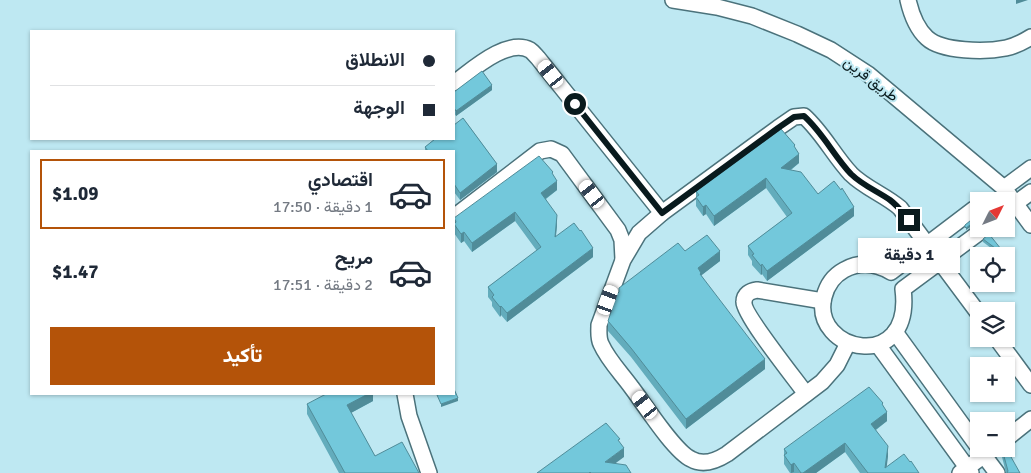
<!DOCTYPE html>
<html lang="ar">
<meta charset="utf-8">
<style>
:root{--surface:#fff;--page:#f2f2f3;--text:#1f2937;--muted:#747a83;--line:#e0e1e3;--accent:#b45309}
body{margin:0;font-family:Signika,Vazirmatn,sans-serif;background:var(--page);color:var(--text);direction:rtl;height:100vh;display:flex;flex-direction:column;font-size:19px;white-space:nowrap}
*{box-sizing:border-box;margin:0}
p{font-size:16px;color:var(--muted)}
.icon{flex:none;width:28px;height:28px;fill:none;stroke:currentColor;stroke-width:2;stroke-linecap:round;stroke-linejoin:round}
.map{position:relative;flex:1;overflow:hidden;direction:ltr}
.side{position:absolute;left:30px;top:150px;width:425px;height:245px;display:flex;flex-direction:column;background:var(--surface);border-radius:0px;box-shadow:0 1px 4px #0004;direction:rtl}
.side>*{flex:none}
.top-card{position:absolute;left:30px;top:30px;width:425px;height:110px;border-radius:0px;box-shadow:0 1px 4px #0004;direction:rtl;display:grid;align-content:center;height:110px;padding:0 20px;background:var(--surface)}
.needle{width:32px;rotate:48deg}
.tools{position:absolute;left:970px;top:192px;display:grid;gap:10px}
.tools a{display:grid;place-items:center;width:45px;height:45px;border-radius:0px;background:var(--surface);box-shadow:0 1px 4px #0004;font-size:25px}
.end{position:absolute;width:22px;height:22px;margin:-11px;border:6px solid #091a1d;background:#fff;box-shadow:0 0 0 2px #fff}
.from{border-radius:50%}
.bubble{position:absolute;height:35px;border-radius:0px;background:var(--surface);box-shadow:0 1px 4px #0004;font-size:16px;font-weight:800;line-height:35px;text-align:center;direction:rtl}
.car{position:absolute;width:15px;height:30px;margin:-15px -8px;border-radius:6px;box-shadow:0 0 4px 1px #0007;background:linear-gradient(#fff 24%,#345 0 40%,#fff 0 76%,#345 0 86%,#fff 0)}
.top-card b{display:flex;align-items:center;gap:18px;height:48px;font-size:19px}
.top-card b+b{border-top:1px solid var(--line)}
.top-card i{width:12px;height:12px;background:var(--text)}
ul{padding:9px 0 0;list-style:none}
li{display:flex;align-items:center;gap:15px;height:70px;margin:0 10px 8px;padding:0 10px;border:2px solid transparent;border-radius:0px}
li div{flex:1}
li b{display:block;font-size:19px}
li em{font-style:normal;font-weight:800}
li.selected{border-color:var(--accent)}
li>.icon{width:45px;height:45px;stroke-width:1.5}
.action{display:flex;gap:10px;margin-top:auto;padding:10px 20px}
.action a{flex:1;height:58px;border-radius:0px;background:var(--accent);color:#fff;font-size:20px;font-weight:800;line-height:58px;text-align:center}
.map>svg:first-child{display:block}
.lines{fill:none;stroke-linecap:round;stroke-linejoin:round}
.minor-casing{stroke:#4b727b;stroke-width:18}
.minor{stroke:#fff;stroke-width:15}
.wall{fill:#63acbc}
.shaded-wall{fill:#508c99}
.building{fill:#73c8db;stroke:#508c99}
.route{stroke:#091a1d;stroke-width:6}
.labels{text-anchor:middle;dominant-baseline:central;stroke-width:4;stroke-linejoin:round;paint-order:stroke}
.street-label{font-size:15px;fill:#091a1d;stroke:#bee8f2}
</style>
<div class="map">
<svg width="1031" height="473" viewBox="0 0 1031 473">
<rect width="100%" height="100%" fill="#bee8f2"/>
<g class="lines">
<defs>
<g id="minor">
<path d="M673 0 717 7 752 16 797 34 831 50 868 74 1004 188 1031 225"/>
<path d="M908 0C911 13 916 28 927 38 942 52 986 52 1006 48 1015 46 1023 42 1031 37"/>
<path d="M454 83C472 70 507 38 530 50 533 52 536 56 538 58L662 213"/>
<path d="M1004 188 1031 168"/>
<path d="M1016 203 1031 192"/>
<path d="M974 209 891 272C876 263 860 261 844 270 833 276 827 285 824 297 810 352 914 375 903 289L984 229"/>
<path d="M454 217 540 151 551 149 562 154 618 230 622 240 623 259"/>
<path d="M895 332 979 448"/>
<path d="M997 339 1031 385"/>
<path d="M848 343 837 365 822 382 727 454C716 461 703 466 691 459 674 451 645 405 632 388 622 374 608 360 601 344 598 338 599 332 599 325L623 260 639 233 662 213 778 128 794 117 804 116C823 133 834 156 851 174 865 188 885 195 900 208L979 314"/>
<path d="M878 345 971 473"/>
<path d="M405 394 409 416 429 473"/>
<path d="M806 394C796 380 743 314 744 302 744 294 750 291 757 290L823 301"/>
<path d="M1006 439 1031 419"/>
<path d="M979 449 997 473"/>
<path d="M960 473 993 449"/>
</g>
</defs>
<use href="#minor" class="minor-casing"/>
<use href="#minor" class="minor"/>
</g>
<g class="wall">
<path d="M492 90 456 116 454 113V92Z"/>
<path d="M463 118 497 164V172L460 200 454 192V151H425V147L435 139H454V125Z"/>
<path d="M795 149 799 163 791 170 818 194 854 216 767 281 762 274 761 275 752 265V261L748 255V246L787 217 766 188 714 226 706 214 703 216 696 206V191Z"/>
<path d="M553 176 557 190 546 199 557 224 556 236 593 257 507 322 501 315 500 317 492 306V302L488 297V287L537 251 515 221 472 252 464 241 461 243 454 233V218Z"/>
<path d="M983 239 1001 252 999 254 983 242Z"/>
<path d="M685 251 720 261 701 275 765 369 686 429 631 357 608 331V321Z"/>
<path d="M373 394V401L351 413 375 456 419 473H339L307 414V404Z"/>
<path d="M883 406 887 421 876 430 888 456 886 467 919 473H860L845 452 816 473H790L784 464V449Z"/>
<path d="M1002 449 1020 473H1006L1002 457Z"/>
</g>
<g class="shaded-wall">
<path d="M1016 0H1028L1016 4Z"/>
<path d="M492 85V90L456 116V111Z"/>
<path d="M799 154V163L781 177V168Z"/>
<path d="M497 164V172L460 200V193Z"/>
<path d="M766 178V188L714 226V216Z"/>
<path d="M557 181V190L541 202V193Z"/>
<path d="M706 205V214L703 216V207Z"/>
<path d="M854 207V216L767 281V271Z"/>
<path d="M515 212V221L472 252V243Z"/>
<path d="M557 215V224L555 246V237Z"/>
<path d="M978 219V222L966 230V228Z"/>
<path d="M464 232V241L461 243V234Z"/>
<path d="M593 248V257L507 322V313Z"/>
<path d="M720 251V261L698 278V268Z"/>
<path d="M762 264V274L761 275V266Z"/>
<path d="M501 306V315L500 317V307Z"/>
<path d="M765 359V369L686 429V419Z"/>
<path d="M368 394H373V401L347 415V405Z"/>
<path d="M458 398V401L441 407V404Z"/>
<path d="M887 412V421L871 433V424Z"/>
<path d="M845 443V452L816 473H803Z"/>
<path d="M888 446V456L886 473 885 468Z"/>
<path d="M624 448V457L605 471V462Z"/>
<path d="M794 463V472L791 473V465Z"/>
</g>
<g class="building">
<path d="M482 71 492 85 456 111 454 108V92Z"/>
<path d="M463 118 497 164 460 193 454 184V151H428L425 147 435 139H454V125Z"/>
<path d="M781 129 795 145 794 146 799 154 781 168 801 172 818 194 834 181 841 190 842 188 854 207 767 271 762 264 761 266 752 255 754 254 748 246 792 213 766 178 714 216 706 205 703 207 696 197 699 195 696 191Z"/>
<path d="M539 156 553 172 552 173 557 181 541 193 557 215 555 237 574 223 580 231 581 230 593 248 507 313 501 306 500 307 492 297 494 295 488 287 541 247 515 212 472 243 464 232 461 234 454 224 456 222 454 218Z"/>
<path d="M976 216 978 219 966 228 965 227V225Z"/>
<path d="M989 234 1001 249 999 251 983 239Z"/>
<path d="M707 235 720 251 698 268 701 273 700 274 765 359 686 419 631 348 608 321 617 294 619 292V288L678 243 685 251Z"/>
<path d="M869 387 883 403 882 404 887 412 871 424 888 446 885 468 904 454 910 462 911 461 919 473H868L845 443 803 473H801L794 463 791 465 784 455 787 453 784 449Z"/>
<path d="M454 389 458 398 441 404 437 395 441 394H454Z"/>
<path d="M326 394H368L347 405 375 456 402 442 419 473H345L307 404Z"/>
<path d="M606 423 620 439 618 440 624 448 605 462 626 465 631 473H591L590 472 589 473H537Z"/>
<path d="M1006 448 1020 473H1007L1008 471 1002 449Z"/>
</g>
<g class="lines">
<path class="route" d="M575 104 662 213 778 128 794 117 804 116C823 133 834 156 851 174 862 185 877 191 890 200 898 206 903 213 909 220"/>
</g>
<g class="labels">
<g class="street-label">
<text transform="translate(871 79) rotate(37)">طريق قرين</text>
</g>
</g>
</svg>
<div class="tools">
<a><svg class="needle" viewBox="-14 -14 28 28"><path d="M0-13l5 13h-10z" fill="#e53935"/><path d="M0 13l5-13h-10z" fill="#747a83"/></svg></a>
<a><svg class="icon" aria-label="locate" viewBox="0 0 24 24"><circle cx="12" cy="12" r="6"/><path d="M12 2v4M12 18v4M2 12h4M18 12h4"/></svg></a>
<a><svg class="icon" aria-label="layers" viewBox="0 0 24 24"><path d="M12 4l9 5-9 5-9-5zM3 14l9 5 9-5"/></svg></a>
<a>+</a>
<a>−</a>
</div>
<i class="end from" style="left:575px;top:104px"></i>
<i class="end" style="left:909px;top:220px"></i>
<div class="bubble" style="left:858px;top:238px;width:102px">1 دقيقة</div>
<i class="car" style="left:551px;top:74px;rotate:321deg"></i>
<i class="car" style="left:592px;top:194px;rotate:323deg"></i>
<i class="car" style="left:608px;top:300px;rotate:20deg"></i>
<i class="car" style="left:645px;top:405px;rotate:323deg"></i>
<div class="top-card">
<b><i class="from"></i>الانطلاق</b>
<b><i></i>الوجهة</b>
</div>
<section class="side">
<ul>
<li class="selected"><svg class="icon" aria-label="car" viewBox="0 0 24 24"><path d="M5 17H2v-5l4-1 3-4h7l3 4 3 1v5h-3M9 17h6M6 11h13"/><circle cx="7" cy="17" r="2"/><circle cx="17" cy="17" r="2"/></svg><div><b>اقتصادي</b><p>1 دقيقة · 17:50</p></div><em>$1.09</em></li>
<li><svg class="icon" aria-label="car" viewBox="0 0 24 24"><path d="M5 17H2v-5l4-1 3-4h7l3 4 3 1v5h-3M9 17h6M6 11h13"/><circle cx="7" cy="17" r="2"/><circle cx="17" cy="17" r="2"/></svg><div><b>مريح</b><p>2 دقيقة · 17:51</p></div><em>$1.47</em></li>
</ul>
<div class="action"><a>تأكيد</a></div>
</section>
</div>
